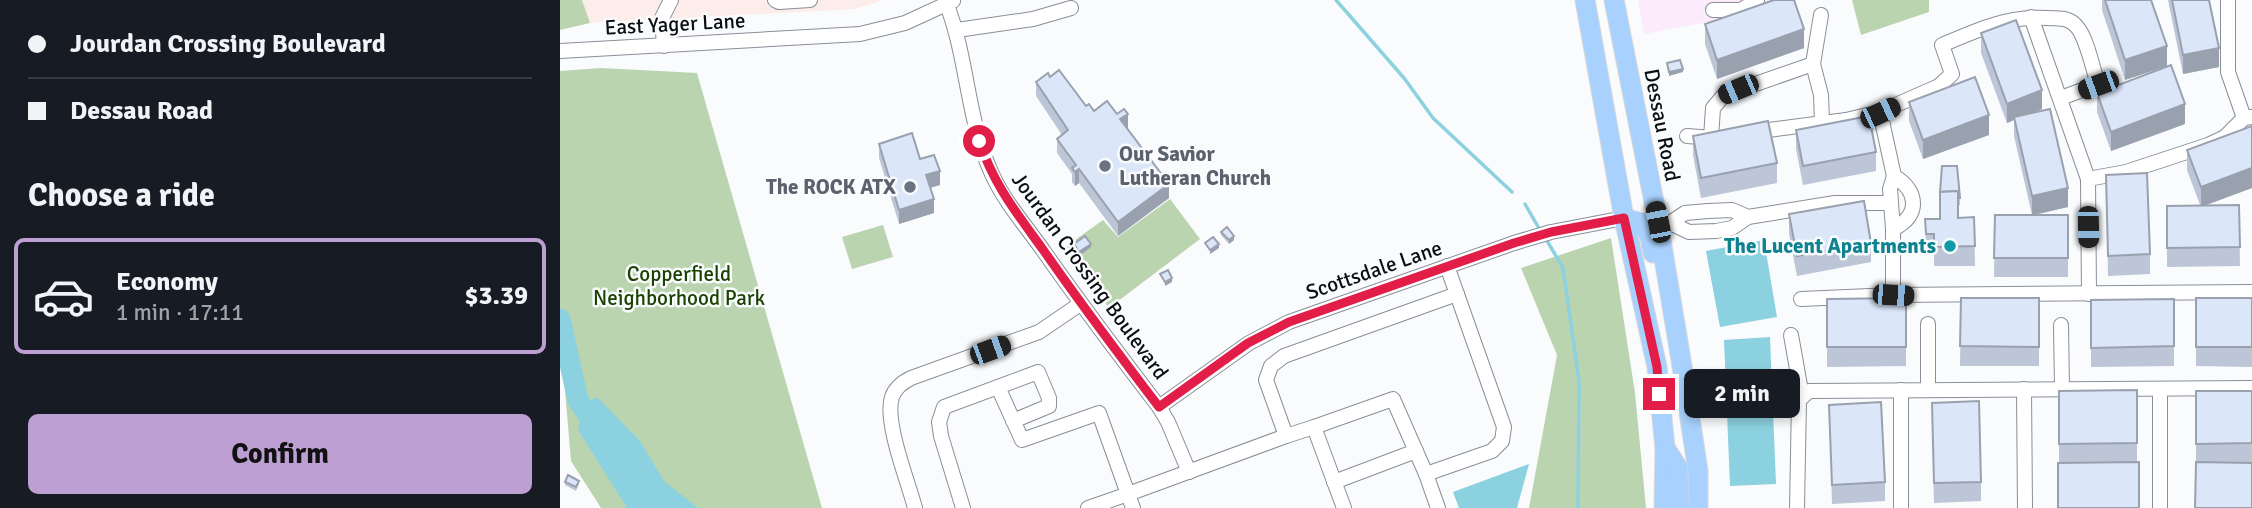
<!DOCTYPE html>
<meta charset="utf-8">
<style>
:root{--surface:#171b24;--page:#20242c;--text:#f1f3f6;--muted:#9ea1a6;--line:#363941;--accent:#be9fd4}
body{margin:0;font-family:Signika,sans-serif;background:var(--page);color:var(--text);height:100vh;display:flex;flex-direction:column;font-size:26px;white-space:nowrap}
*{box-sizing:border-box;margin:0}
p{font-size:23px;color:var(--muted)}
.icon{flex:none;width:38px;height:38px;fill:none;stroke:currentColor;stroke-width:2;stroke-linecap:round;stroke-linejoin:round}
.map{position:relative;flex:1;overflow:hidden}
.drawer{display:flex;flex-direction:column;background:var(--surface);width:560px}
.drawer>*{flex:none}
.banner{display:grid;align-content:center;height:154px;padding:0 28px;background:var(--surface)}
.end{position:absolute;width:32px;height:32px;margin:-16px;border:9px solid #e11d48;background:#fff;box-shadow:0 0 0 4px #fff}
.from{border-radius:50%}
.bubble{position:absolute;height:49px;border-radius:10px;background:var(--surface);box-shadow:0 4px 10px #0003;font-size:23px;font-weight:800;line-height:49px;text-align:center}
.car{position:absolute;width:21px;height:42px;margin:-21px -10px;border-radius:9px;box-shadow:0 0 5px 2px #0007;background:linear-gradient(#222 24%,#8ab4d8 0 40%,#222 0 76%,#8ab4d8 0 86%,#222 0)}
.banner b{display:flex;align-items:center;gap:24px;height:66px;font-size:26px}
.banner b+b{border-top:2px solid var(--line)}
.banner i{width:18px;height:18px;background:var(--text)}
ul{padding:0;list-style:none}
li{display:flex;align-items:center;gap:21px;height:116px;margin:0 14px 10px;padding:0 14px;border:4px solid transparent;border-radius:10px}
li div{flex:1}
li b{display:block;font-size:26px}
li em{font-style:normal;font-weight:800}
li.on{border-color:var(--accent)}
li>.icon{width:63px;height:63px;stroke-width:1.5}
h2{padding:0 28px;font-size:32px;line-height:84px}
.action{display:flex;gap:14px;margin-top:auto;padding:14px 28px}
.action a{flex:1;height:80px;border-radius:10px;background:var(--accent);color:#111;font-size:28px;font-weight:800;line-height:80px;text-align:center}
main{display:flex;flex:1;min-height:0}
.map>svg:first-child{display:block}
.commercial{fill:#fbebfd}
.education{fill:#fdedea}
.green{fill:#bbd4b0}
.water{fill:#8cd1df}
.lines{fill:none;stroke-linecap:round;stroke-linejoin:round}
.stream{stroke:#8cd1df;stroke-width:3.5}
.river{stroke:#8cd1df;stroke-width:21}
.minor-casing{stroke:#898e98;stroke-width:16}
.major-casing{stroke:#d8d8d9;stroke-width:21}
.minor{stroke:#fff;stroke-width:14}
.major{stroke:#a8d1fd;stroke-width:19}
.wall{fill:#bcc6d6}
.shaded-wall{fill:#99a1ae}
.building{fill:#dbe6f9;stroke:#99a1ae;stroke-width:2}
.route{stroke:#e11d48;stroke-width:9}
.worship-dot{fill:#6b7280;stroke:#fafbfd;stroke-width:2.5}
.culture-dot{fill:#0f9aa8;stroke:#fafbfd;stroke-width:2.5}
.labels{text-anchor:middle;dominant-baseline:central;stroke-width:5;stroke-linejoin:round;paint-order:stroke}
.street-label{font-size:21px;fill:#0b0d11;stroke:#fafbfd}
.worship-label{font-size:21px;font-weight:bold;fill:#5b616d;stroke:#fafbfd;text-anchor:start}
.culture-label{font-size:21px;font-weight:bold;fill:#0d838f;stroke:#fafbfd;text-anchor:end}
.park-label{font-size:21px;fill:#1a4200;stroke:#fafbfd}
</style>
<main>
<section class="drawer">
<div class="banner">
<b><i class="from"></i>Jourdan Crossing Boulevard</b>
<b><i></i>Dessau Road</b>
</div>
<h2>Choose a ride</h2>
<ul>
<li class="on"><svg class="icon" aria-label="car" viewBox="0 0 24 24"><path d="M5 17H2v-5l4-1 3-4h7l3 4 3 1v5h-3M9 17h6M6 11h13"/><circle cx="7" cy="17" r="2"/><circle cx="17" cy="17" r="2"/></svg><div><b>Economy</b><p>1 min · 17:11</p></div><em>$3.39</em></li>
</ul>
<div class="action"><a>Confirm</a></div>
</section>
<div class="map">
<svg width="1692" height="508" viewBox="0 0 1692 508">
<rect width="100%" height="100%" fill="#fafbfd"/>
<path class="commercial" d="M1078 0H1210L1201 12 1084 34Z"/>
<path class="education" d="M22 0H323L295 9 30 23Z"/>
<g class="green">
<path d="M0 0H22L30 23 0 30Z"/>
<path d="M1292 0H1369V12L1301 35Z"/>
<path d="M41 68 137 73 262 508H41L11 461 0 332V71Z"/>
<path d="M610 199 640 239 549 308 506 251 508 245 543 220 558 237Z"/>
<path d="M323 225 333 257 292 269 282 237Z"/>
<path d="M1051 238 1075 393 1086 508H969L997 355 961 268Z"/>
</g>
<g class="water">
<path d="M1204 240 1217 317 1160 327 1146 251Z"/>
<path d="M1210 337 1216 484 1170 486 1164 340Z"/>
<path d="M37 397 80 441 104 481 138 508H67L18 430 25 404Z"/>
<path d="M969 464 957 508H899L893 492Z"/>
</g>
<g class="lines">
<g class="stream">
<path d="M776 0 844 78 873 118 952 192"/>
<path d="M965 204 980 230"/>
<path d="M986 239 1003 268 1019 381 1018 508"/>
</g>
<path class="river" d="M0 319 18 400 39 431"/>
<defs>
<g id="minor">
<path d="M215 0 219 2 250 0"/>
<path d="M1668 0V72L1684 118 1691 117"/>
<path d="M387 5C408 60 407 120 432 174 445 203 467 227 485 253 522 306 560 356 599 407L608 422 629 472"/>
<path d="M1153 10H1181L1197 0"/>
<path d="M1471 17 1528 179 1529 294"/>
<path d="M397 30 473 19 511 8"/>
<path d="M104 46 102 18 111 0"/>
<path d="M0 51 300 34 345 23 393 1"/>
<path d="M1253 64 1261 15"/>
<path d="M1501 98 1538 84C1533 70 1527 38 1517 27 1509 17 1500 19 1488 18 1450 15 1417 30 1382 45L1392 74 1379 86 1320 112 1334 176 1330 189 1333 229V295L1692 292"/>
<path d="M1193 132 1286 120 1320 112"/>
<path d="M1127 136 1153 138"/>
<path d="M1151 138 1153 108 1164 95 1253 64 1261 95 1262 123"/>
<path d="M1528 179 1566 172 1648 145 1665 137 1684 118"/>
<path d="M1098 222 1110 223 1129 232 1156 231 1172 228 1188 217 1275 203H1330"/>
<path d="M1110 223 1125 213 1148 211 1172 210 1188 217"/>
<path d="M1333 229C1361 215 1358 191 1334 176"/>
<path d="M1241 299 1333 295"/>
<path d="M1501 325 1502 389"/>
<path d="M1231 335 1242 397"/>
<path d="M438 387 462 440 539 413 568 494 528 508"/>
<path d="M1464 389 1465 508"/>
<path d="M1600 389V508"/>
<path d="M1341 390V508"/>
<path d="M1368 390V324"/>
<path d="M599 407 689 343 729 322 954 243 991 232 1064 218"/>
<path d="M754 427 833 399 866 474"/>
<path d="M726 436 754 427 784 508"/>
<path d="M774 482 856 451"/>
<path d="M355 508C348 481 324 422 332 397 335 388 343 382 351 378L479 332 520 304"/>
<path d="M403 508 381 436 379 422 384 407 478 372 489 398V406L453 421"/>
<path d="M573 508 568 494 726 436 706 380 711 366 724 356 897 294"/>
<path d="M878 508 866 474 932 451 942 441 944 427 887 266"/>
<path d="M1237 508 1239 400 1249 391 1692 388"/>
</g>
<g id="major">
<path d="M1025 0 1064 218 1097 367 1105 448 1104 508"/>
<path d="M1054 0 1098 222 1121 360 1138 471V508"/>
<path d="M1064 218 1082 223 1090 237 1093 253"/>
<path d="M1105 448 1118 468 1119 508"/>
</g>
</defs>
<use href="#minor" class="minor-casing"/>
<use href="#major" class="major-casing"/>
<use href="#minor" class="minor"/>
<use href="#major" class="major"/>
</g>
<g class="wall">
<path d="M1542 0H1591L1607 66 1565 80 1542 10Z"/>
<path d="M1608 0H1649L1659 67 1623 74Z"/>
<path d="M1145 24 1244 48 1157 79 1145 44Z"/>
<path d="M1421 33 1482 109 1476 112 1508 207 1475 215H1508V277H1434L1435 215H1472L1454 136V120L1447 123 1421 53Z"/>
<path d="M490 77 534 111 568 128H567L609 198 558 236 519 183 515 186 512 182V174L497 153V139L502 135 476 96V82Z"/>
<path d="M1537 93 1625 124 1551 151 1537 112Z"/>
<path d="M1349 102 1429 135 1363 159 1349 121Z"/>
<path d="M1692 126V188L1645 205H1679L1680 266 1607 267V206L1640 205 1627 170V150Z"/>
<path d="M1236 130 1316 152V171L1243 185 1236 149Z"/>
<path d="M1133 136 1217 163V183L1141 198 1133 155Z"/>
<path d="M319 144 380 185 370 188 374 213 339 224 319 158Z"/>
<path d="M1546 175 1590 254V274L1548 276Z"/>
<path d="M1380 192 1400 198V205H1398V218L1414 217 1415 266H1374V253L1366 254 1365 219H1380Z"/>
<path d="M1229 214 1311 243V262L1237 276 1229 234Z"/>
<path d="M661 232 674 240 669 244 661 235Z"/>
<path d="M514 244 531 247 519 256 514 248Z"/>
<path d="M1346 298V366L1267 367V299Z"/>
<path d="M1401 298H1479V366H1400Z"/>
<path d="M1636 298H1692V367L1636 366Z"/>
<path d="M1614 299V366L1531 367V300Z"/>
<path d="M1577 390V462L1499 463V391Z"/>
<path d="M1636 391H1692V463L1636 462Z"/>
<path d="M1269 405 1325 482V501L1272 504Z"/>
<path d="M1372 422 1421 482V501L1374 503Z"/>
<path d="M5 482 19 484 16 491 5 485Z"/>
</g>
<g class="shaded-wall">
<path d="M1244 29V48L1157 79V60Z"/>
<path d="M1607 46V66L1565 80V60Z"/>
<path d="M1659 48V67L1623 74V55Z"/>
<path d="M1123 69V72L1109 76V72Z"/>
<path d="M1482 90V109L1455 120 1454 117V120L1447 123V104Z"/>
<path d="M1625 104V124L1551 151V132Z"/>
<path d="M568 114V128L560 133V119Z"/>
<path d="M1429 115V135L1363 159V140Z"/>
<path d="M1692 168V188L1641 207V187Z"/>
<path d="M519 169V183L515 186V172Z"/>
<path d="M380 171V185L366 189V175Z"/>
<path d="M609 184V198L558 236V222Z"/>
<path d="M1508 188V207L1472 215V196Z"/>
<path d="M374 199V213L339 224V210Z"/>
<path d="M674 236V240L669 244V240Z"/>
<path d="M531 244V247L519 256V252Z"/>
<path d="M659 244V248L650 254V250Z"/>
<path d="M612 278V282L605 286V282Z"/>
</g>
<g class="building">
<path d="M1214 0H1234L1244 29 1157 60 1145 24Z"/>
<path d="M1545 0H1591L1607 46 1565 60Z"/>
<path d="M1612 0H1649L1659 48 1623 55Z"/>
<path d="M1456 20 1482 90 1447 104 1421 33Z"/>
<path d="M1120 60 1123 69 1109 72 1107 63Z"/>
<path d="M1611 65 1625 104 1551 132 1537 93Z"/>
<path d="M499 70 526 106 529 104 534 111 547 101 557 114 564 109 568 114 560 119 609 184 558 222 519 169 515 172 512 168 516 165 497 139 508 130 476 82 488 73 490 77Z"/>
<path d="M1415 77 1429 115 1363 140 1349 102Z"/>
<path d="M1490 109 1508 188 1472 196 1454 117Z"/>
<path d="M1309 116 1316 152 1243 166 1236 130Z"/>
<path d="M1208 121 1217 163 1141 178 1133 136Z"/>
<path d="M1692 126V168L1641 187 1627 150Z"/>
<path d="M352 133 360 159 374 155 380 171 366 175 374 199 339 210 319 144Z"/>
<path d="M1382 166H1397L1400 198H1398V191L1380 192Z"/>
<path d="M1587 173 1590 254 1548 256 1546 175Z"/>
<path d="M1398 191V218L1414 217 1415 246 1374 247V234H1366L1365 219H1380V192Z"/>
<path d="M1304 201 1311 243 1237 256 1229 214Z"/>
<path d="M1679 205 1680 247 1607 248V206Z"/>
<path d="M1435 215H1508V258H1434Z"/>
<path d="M667 227 674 236 669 240 661 232Z"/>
<path d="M525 236 531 244 519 252 514 244Z"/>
<path d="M653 237 659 244 650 250 645 243Z"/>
<path d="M608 270 612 278 605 282 600 274Z"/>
<path d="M1346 298V347H1267V299Z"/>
<path d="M1401 298H1479V347L1400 346Z"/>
<rect x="1636" y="298" width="56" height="49"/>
<path d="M1614 299V346L1531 348V300Z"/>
<path d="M1577 390V443L1499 444V391Z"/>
<path d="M1636 391H1692V443L1636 444Z"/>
<path d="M1419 401 1421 482 1374 483 1372 403Z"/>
<path d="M1321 402 1325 482 1272 485 1269 405Z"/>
<path d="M1579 462V508H1498V463Z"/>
<path d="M1636 462 1692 463V508H1635Z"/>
<path d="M8 475 19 481 16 487 5 482Z"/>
</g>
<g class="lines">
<path class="route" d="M419 141C435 187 456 212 484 251 521 304 560 356 599 407L688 343 729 322 954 243 991 232 1064 218 1097 367 1099 394"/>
</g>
<g class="worship-dot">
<circle cx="545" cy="166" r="7"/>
<circle cx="350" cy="187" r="7"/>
</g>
<circle class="culture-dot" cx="1390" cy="246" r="7"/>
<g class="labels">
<g class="street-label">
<text transform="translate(115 24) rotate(-3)">East Yager Lane</text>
<text transform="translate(1102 125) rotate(79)">Dessau Road</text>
<text transform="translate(814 270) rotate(-19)">Scottsdale Lane</text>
<text transform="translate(530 276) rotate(54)">Jourdan Crossing Boulevard</text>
</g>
<g class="worship-label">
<text x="559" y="154">Our Savior<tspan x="559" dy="24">Lutheran Church</tspan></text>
<text x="336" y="187" text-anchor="end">The ROCK ATX</text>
</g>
<g class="culture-label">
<text x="1376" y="246">The Lucent Apartments</text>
</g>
<g class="park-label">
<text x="119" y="274">Copperfield<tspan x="119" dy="24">Neighborhood Park</tspan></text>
</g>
</g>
</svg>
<i class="end from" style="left:419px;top:141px"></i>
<i class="end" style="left:1099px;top:394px"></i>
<div class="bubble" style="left:1124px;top:369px;width:116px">2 min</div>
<i class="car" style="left:1538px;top:85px;rotate:250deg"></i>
<i class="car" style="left:1178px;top:89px;rotate:247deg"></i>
<i class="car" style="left:1320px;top:113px;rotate:65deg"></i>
<i class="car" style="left:1098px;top:222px;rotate:349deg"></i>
<i class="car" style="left:1528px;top:227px;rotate:179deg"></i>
<i class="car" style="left:1333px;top:295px;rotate:93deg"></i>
<i class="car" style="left:430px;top:350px;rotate:70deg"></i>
</div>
</main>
